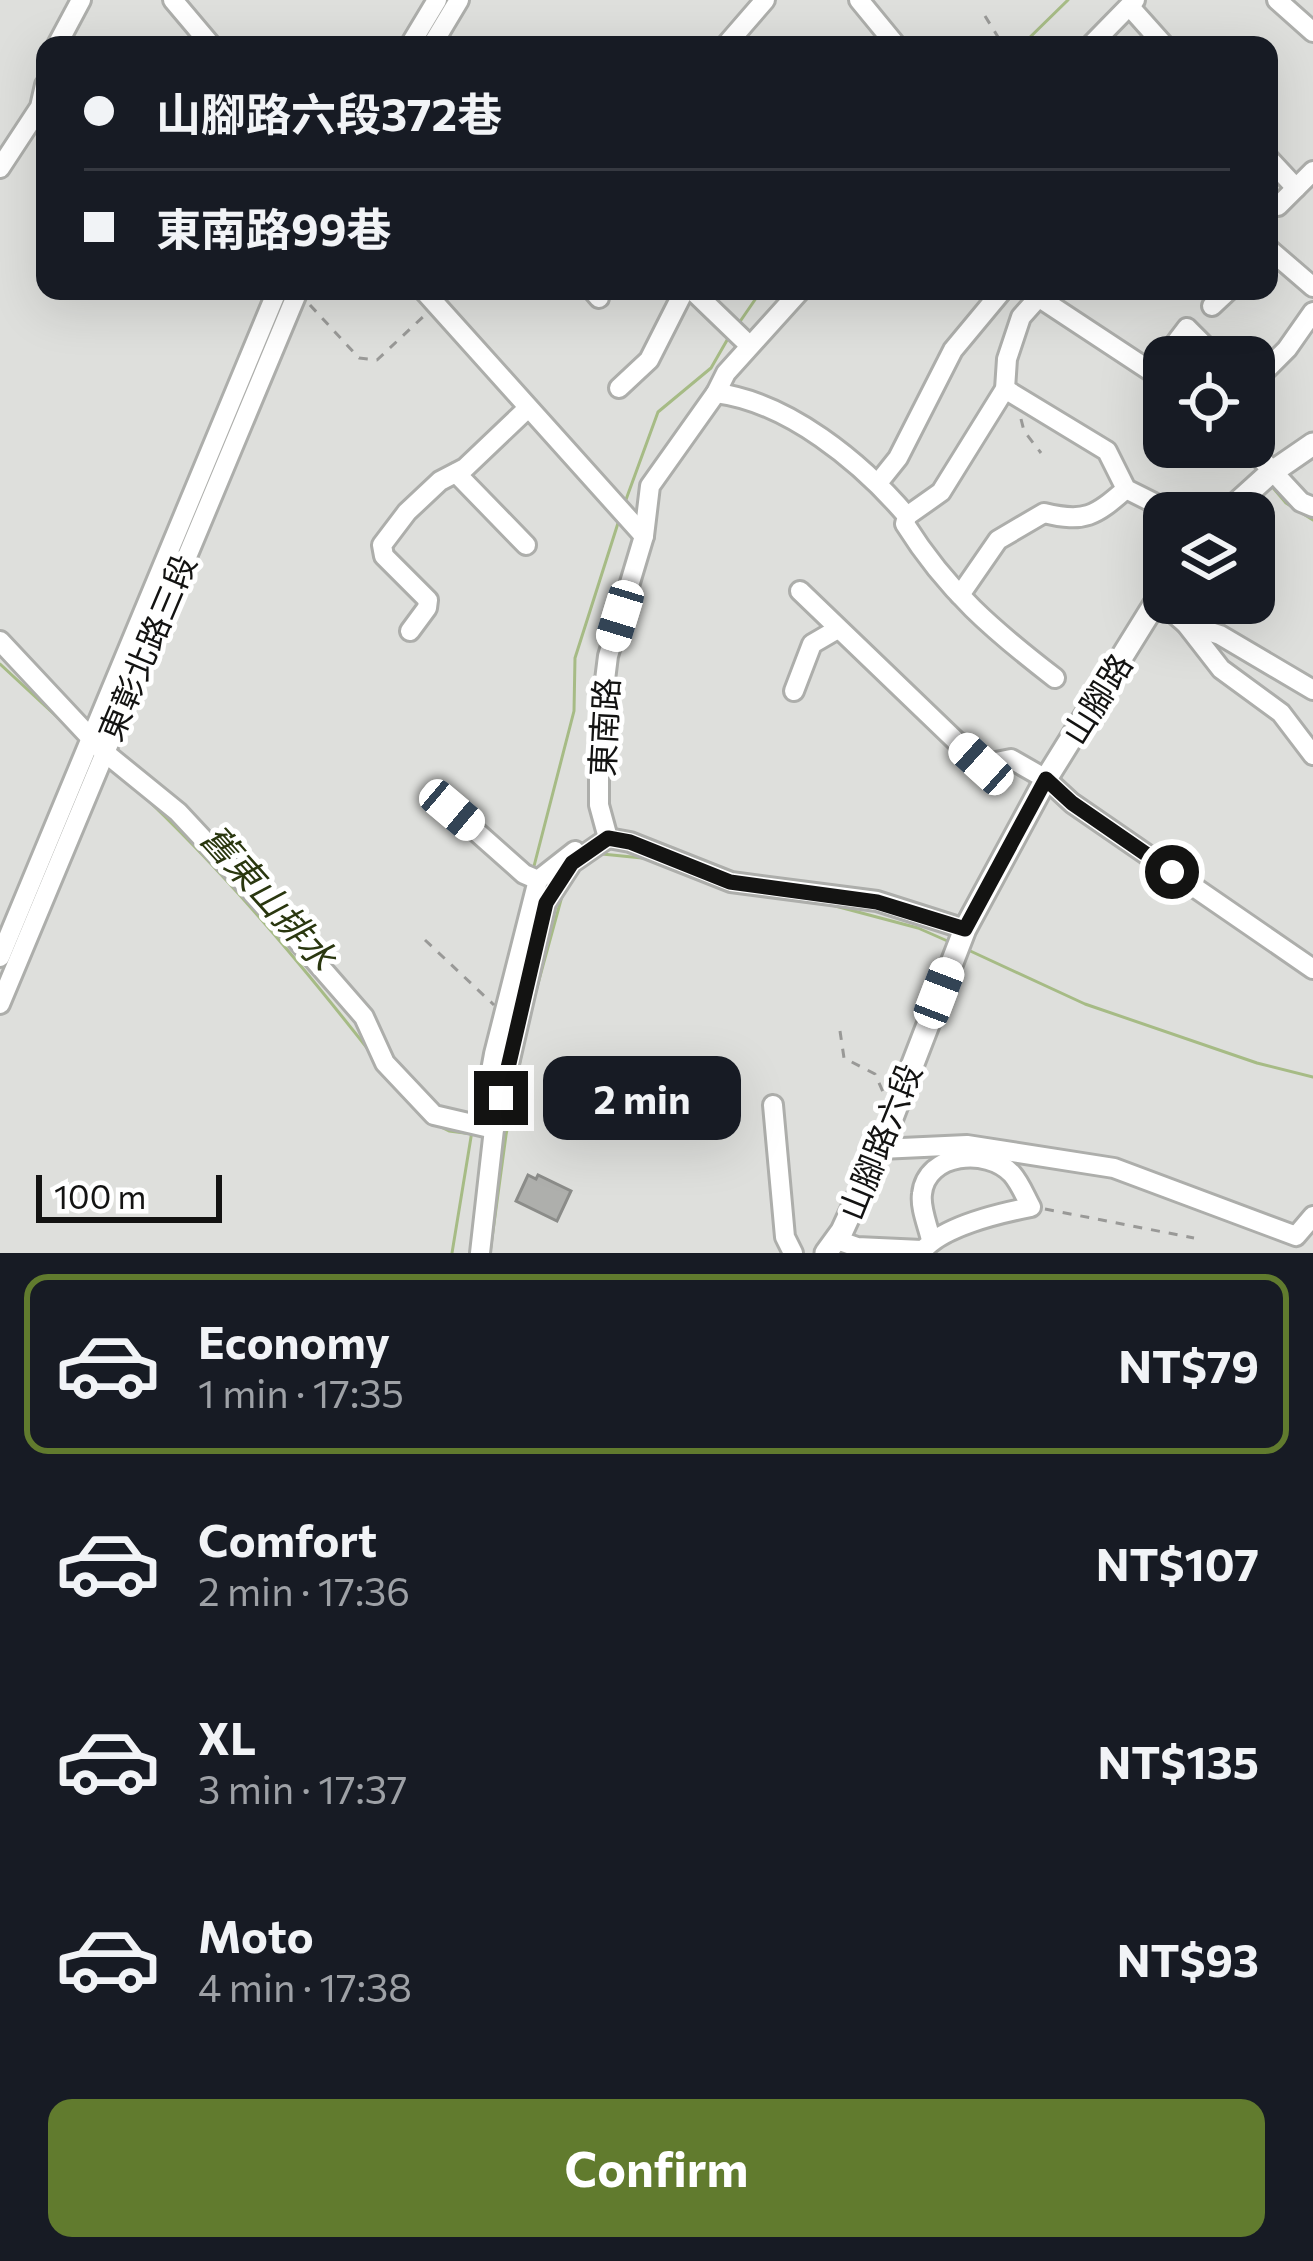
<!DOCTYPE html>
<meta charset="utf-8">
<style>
:root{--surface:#171b24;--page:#20242c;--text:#f1f3f6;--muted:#9ea1a6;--line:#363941;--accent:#617b2e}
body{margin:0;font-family:Commissioner,"Noto Sans TC",sans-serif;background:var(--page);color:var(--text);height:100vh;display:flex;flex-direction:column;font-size:45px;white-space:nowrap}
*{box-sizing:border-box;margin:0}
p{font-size:39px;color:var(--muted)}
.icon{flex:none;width:66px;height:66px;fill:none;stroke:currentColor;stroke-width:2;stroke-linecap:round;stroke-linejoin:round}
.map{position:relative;height:1253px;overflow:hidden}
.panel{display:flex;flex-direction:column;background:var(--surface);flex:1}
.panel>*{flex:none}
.hud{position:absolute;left:36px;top:36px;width:1242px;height:264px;border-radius:24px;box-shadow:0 12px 48px #0002;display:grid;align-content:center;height:264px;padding:0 48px;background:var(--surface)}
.buttons{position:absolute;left:1143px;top:336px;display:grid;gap:24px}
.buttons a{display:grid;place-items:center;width:132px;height:132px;border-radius:24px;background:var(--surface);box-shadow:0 12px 48px #0002;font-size:60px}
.scale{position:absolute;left:36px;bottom:30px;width:186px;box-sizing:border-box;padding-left:12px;border:6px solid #131312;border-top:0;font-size:33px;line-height:42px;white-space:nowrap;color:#131312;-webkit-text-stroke:9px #fff;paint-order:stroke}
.end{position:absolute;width:54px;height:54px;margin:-27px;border:15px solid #131312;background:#fff;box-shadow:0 0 0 6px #fff}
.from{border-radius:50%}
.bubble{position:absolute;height:84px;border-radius:24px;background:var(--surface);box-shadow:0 12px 48px #0002;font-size:39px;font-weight:700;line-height:84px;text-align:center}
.car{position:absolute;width:36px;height:72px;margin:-36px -18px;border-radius:15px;box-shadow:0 0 9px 3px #0007;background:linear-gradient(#fff 24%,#345 0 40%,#fff 0 76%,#345 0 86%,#fff 0)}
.hud b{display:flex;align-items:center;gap:42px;height:114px;font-size:45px}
.hud b+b{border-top:3px solid var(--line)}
.hud i{width:30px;height:30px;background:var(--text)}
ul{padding:21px 0 0;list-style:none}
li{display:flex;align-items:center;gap:36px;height:180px;margin:0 24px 18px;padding:0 24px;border:6px solid transparent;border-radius:24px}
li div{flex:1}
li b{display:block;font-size:45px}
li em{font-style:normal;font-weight:700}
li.selected{border-color:var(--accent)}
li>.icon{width:108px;height:108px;stroke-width:1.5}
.cta{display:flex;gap:24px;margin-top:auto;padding:24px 48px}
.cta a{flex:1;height:138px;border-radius:24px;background:var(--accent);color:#fff;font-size:48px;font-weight:700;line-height:138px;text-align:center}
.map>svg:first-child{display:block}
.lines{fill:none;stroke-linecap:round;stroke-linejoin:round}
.stream{stroke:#a6bb85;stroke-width:3}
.building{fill:#aeafac;stroke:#8b8c89;stroke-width:3}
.minor-casing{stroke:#adaeab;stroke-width:24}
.major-casing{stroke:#adaeab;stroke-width:27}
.path{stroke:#999997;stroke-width:3;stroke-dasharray:9 9;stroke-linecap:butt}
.minor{stroke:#fff;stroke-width:18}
.major{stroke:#fff;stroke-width:21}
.route{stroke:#131312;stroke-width:15}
.labels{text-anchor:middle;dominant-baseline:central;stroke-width:10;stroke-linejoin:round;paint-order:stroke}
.street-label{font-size:33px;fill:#131312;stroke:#fff}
.water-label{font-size:36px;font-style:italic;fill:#2a370f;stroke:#fff}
</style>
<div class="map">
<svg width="1313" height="1253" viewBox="0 0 1313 1253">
<rect width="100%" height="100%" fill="#dedfdc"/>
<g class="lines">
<g class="stream">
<path d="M1022 45 1068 0"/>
<path d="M21 152 33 135"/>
<path d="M1040 310 1164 391"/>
<path d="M739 323 761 291"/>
<path d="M1239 447 1259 471"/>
<path d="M1269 483 1286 503 1313 520"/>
<path d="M624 505 658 412 711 368 730 335"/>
<path d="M0 664 69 728"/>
<path d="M134 787C221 868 298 960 371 1053"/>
<path d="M602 854 652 859"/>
<path d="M533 870 574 711 575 658 619 520"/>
<path d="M824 903 918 928 952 943"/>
<path d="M966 949 1085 1004 1257 1063 1313 1077"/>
<path d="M531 1009 562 896"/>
<path d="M406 1098 424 1118"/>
<path d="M474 1115 481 1070 513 943"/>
<path d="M437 1125 449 1131 480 1135"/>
<path d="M452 1253 472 1131"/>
<path d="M490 1253 506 1135 527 1024"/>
</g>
</g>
<path class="building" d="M528 1175 536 1179 538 1175 571 1191 557 1221 516 1201Z"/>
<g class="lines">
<defs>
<g id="minor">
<path d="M173 0 211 45"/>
<path d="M859 0 896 45"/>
<path d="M1277 0 1313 32"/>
<path d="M1130 7 1164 45"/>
<path d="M57 45 81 0"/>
<path d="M410 45 437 0"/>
<path d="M432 45 459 0"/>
<path d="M726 45 765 0"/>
<path d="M1091 45 1135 0"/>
<path d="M1269 159 1296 188"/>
<path d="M0 168 40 107 45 85"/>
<path d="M1278 206 1313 171"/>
<path d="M1269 249 1313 287"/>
<path d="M424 291 644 536"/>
<path d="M593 291 599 298"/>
<path d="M693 291 749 345"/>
<path d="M1029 291 1164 380"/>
<path d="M1212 306 1228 291"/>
<path d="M1165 357 1187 328 1216 357"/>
<path d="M1254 382 1287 349 1313 312"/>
<path d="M619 388 649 360 684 291"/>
<path d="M1005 389 1107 451 1126 489 1174 513"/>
<path d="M716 393C788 402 861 462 907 516L905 524C947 591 994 631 1055 678"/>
<path d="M1250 447 1301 502 1313 507"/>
<path d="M456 473 526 545"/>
<path d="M878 483 898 458 953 350 1002 291"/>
<path d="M907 516 941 492 1005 389 1007 359 1021 317 1038 298"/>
<path d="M800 591 981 765 1011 759 1046 779 1072 803 1313 969"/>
<path d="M960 595 998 540 1044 513C1085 523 1095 516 1126 489"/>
<path d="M1157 599 1186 624 1220 635 1313 690"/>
<path d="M1186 624 1221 669 1281 713 1313 755"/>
<path d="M410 631 427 608 428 600 384 556 382 545 407 512 440 481 465 468 528 408"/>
<path d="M0 641 103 751 178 812 290 932 364 1017 385 1063 434 1115 494 1129"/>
<path d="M794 691 812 644 836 630"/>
<path d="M452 810 524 874 538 880 575 851"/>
<path d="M608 838 599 805V728L608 656 644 536 650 486 716 393 726 373 800 291"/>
<path d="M608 838 630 842 731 882 877 901 965 929"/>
<path d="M0 957 277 291"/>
<path d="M0 1004 298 291"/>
<path d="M501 1098 490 1076 494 1054 538 880"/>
<path d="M773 1105 785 1237 793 1253"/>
<path d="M880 1149 967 1145 1114 1168 1296 1236 1313 1216"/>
<path d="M837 1240 857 1247 922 1250"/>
<path d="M480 1253 494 1129 546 903 572 863 608 838"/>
<path d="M921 1253C939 1227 1000 1213 1031 1207 1025 1196 1020 1183 1012 1174 987 1147 926 1153 922 1194 920 1208 928 1226 931 1240"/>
</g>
<g id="major">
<path d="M1226 513 1268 475 1313 444"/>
<path d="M826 1253 842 1231 880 1149 965 929 1046 779 1164 589"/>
</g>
</defs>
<use href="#minor" class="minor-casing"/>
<use href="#major" class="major-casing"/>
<g class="path">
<path d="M985 16 1003 45"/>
<path d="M310 305 359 358 377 360 426 314"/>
<path d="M1021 419 1024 431 1041 453"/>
<path d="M425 940 494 1005"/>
<path d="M840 1031 844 1058 875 1074 883 1092"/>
<path d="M1045 1209 1194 1238"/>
</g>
<use href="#minor" class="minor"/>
<use href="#major" class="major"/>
</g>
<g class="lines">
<path class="route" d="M501 1098 546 903 572 863 608 838 630 842 730 882 877 902 965 929 1046 779 1072 803 1172 872"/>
</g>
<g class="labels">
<g class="street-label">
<text transform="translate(146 647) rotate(-67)">東彰北路三段</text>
<text transform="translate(1096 698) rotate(-58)">山腳路</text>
<text transform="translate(603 727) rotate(-87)">東南路</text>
<text transform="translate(879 1141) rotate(-68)">山腳路六段</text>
</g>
<g class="water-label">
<text transform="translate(270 896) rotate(48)">舊東山排水</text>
</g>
</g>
</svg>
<div class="buttons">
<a><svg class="icon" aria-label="locate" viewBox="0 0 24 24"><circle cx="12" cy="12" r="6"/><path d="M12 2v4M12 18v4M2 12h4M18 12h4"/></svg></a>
<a><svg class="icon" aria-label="layers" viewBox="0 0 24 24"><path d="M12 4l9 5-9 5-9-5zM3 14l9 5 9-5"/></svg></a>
</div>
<div class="scale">100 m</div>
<i class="end from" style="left:1172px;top:872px"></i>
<i class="end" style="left:501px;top:1098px"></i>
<div class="bubble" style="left:543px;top:1056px;width:198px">2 min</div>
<i class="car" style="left:620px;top:616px;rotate:197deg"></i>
<i class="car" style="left:981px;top:764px;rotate:312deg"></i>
<i class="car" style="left:452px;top:810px;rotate:130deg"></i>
<i class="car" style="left:939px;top:993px;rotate:21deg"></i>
<div class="hud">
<b><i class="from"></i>山腳路六段372巷</b>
<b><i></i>東南路99巷</b>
</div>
</div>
<section class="panel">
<ul>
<li class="selected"><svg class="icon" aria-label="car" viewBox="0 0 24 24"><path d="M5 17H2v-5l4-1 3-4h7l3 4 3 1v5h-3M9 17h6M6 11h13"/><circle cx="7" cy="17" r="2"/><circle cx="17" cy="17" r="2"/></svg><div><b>Economy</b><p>1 min · 17:35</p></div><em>NT$79</em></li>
<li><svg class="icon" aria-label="car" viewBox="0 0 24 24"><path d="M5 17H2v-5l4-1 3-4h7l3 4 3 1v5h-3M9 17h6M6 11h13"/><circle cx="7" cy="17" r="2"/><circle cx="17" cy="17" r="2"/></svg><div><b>Comfort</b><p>2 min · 17:36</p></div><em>NT$107</em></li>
<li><svg class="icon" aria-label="car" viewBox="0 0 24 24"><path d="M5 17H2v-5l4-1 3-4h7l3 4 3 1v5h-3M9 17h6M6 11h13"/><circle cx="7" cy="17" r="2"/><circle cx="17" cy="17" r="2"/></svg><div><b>XL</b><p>3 min · 17:37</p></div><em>NT$135</em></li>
<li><svg class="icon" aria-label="car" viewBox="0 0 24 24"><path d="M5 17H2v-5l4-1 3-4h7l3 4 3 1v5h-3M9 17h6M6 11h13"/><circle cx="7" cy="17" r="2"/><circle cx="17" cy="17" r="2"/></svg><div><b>Moto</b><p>4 min · 17:38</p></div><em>NT$93</em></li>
</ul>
<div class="cta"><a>Confirm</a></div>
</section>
